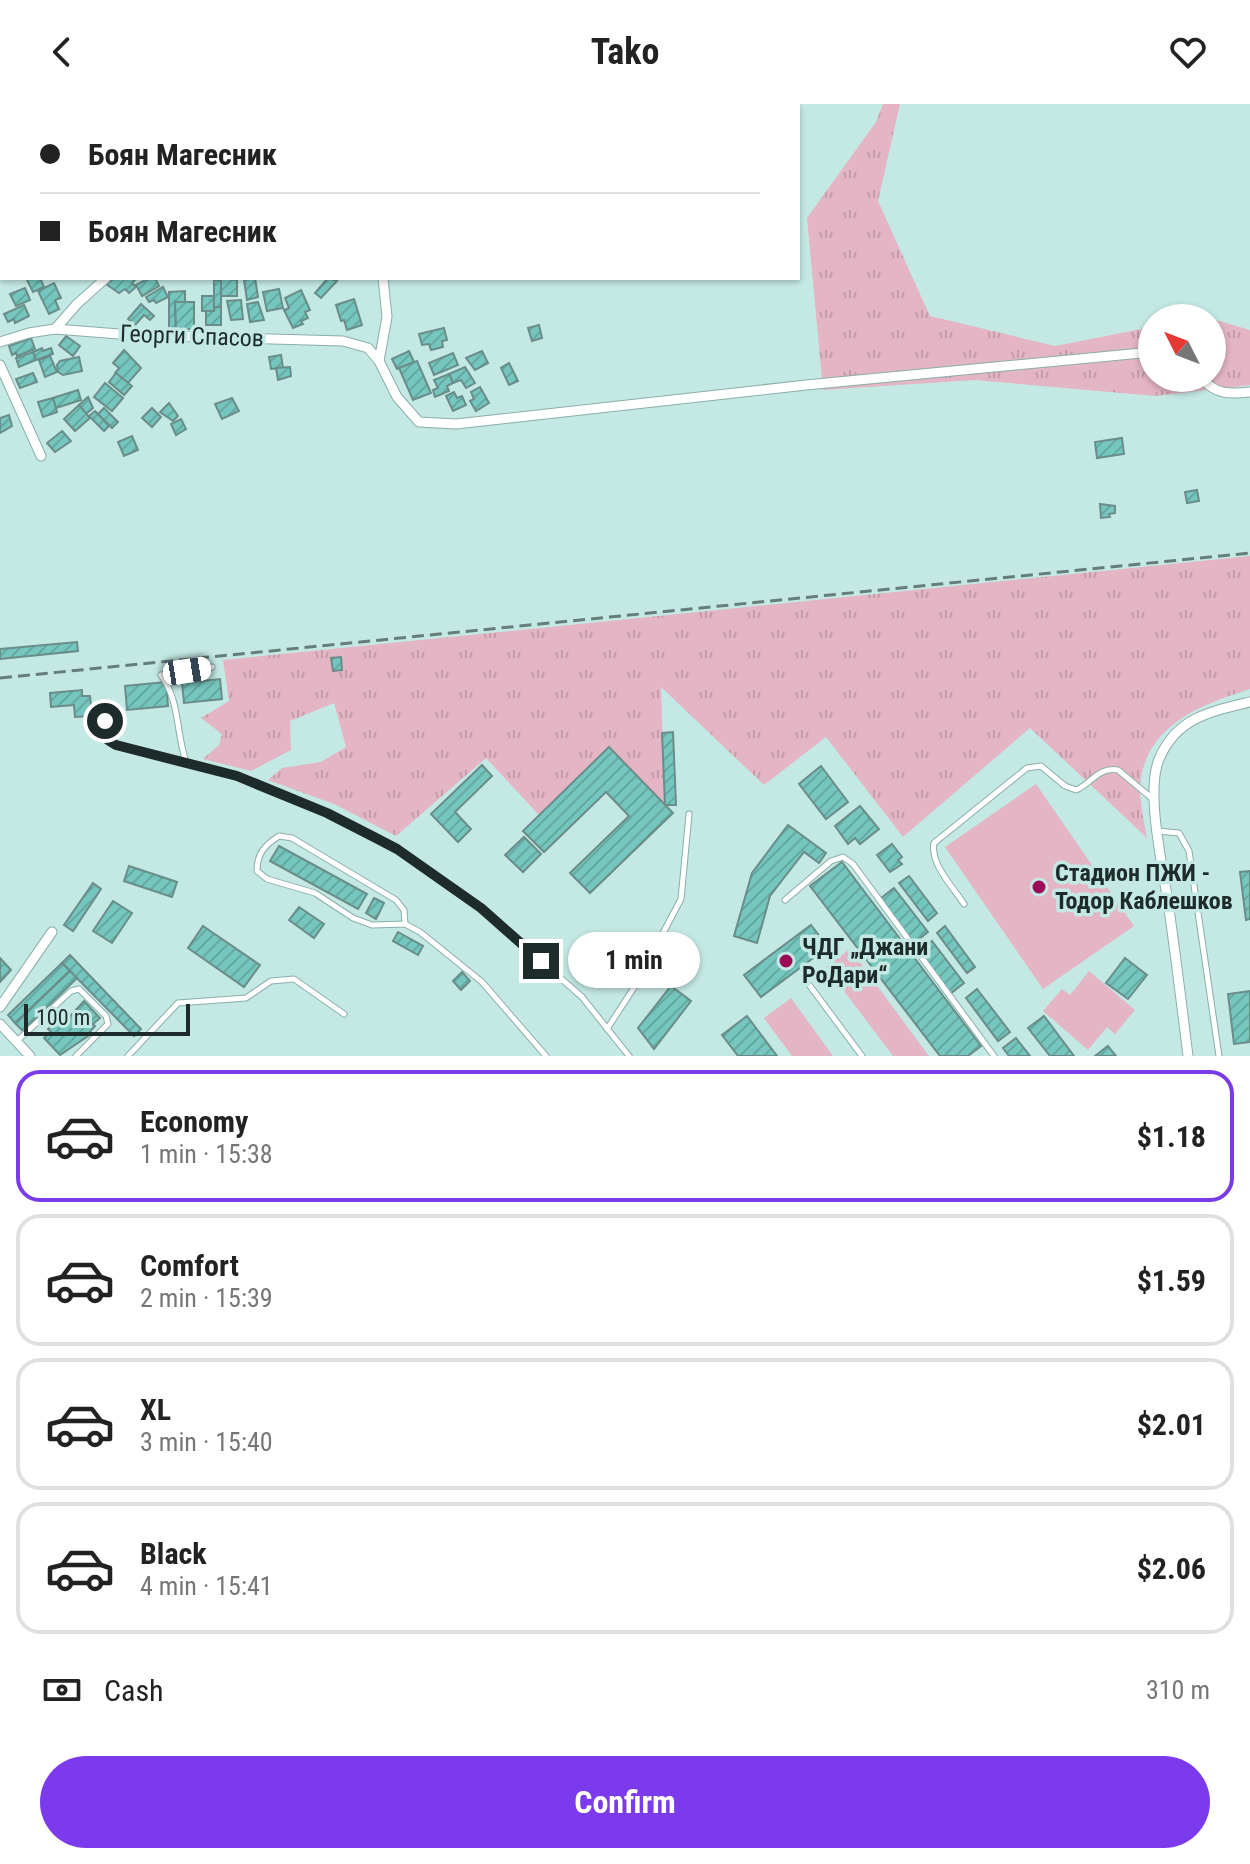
<!DOCTYPE html>
<meta charset="utf-8">
<style>
:root{--surface:#fff;--page:#f2f2f2;--text:#222;--muted:#767676;--line:#e0e0e0;--accent:#7c3aed}
body{margin:0;font-family:"Roboto Condensed",sans-serif;background:var(--page);color:var(--text);height:100vh;display:flex;flex-direction:column;font-size:30px;white-space:nowrap}
*{box-sizing:border-box;margin:0}
p{font-size:26px;color:var(--muted)}
.icon{flex:none;width:44px;height:44px;fill:none;stroke:currentColor;stroke-width:2;stroke-linecap:round;stroke-linejoin:round}
.map{position:relative;height:952px;overflow:hidden}
.panel{display:flex;flex-direction:column;background:var(--surface);flex:1}
.panel>*{flex:none}
.hud{position:absolute;left:0px;top:0px;width:800px;height:176px;box-shadow:0 2px 6px #0004;display:grid;align-content:center;height:176px;padding:0 40px;background:var(--surface)}
.needle{width:52px;rotate:312deg}
.controls{position:absolute;left:1138px;top:200px;display:grid;gap:16px}
.controls a{display:grid;place-items:center;width:88px;height:88px;border-radius:50%;background:var(--surface);box-shadow:0 2px 6px #0004;font-size:40px}
.scale{position:absolute;left:24px;bottom:20px;width:166px;box-sizing:border-box;padding-left:8px;border:4px solid #1d2b2a;border-top:0;font-size:22px;line-height:28px;white-space:nowrap;color:#1d2b2a;-webkit-text-stroke:6px #c4e9e4;paint-order:stroke}
.end{position:absolute;width:36px;height:36px;margin:-18px;border:10px solid #1d2b2a;background:#fff;box-shadow:0 0 0 4px #fff}
.from{border-radius:50%}
.bubble{position:absolute;height:56px;border-radius:28px;background:var(--surface);box-shadow:0 2px 6px #0004;font-size:26px;font-weight:700;line-height:56px;text-align:center}
.car{position:absolute;width:24px;height:48px;margin:-24px -12px;border-radius:10px;box-shadow:0 0 6px 2px #0007;background:linear-gradient(#fff 24%,#345 0 40%,#fff 0 76%,#345 0 86%,#fff 0)}
.hud b{display:flex;align-items:center;gap:28px;height:76px;font-size:30px}
.hud b+b{border-top:2px solid var(--line)}
.hud i{width:20px;height:20px;background:var(--text)}
ul{padding:14px 0 0;list-style:none}
li{display:flex;align-items:center;gap:24px;height:132px;margin:0 16px 12px;padding:0 24px;border:4px solid var(--line);border-radius:24px}
li div{flex:1}
li b{display:block;font-size:30px}
li em{font-style:normal;font-weight:700}
li.on{border-color:var(--accent)}
li>.icon{width:72px;height:72px;stroke-width:1.5}
.pay{display:flex;align-items:center;gap:20px;height:88px;padding:0 40px;font-size:30px}
.pay p{margin-inline-start:auto}
.button{display:flex;gap:16px;margin-top:auto;padding:16px 40px}
.button a{flex:1;height:92px;border-radius:48px;background:var(--accent);color:#fff;font-size:32px;font-weight:700;line-height:92px;text-align:center}
header{display:flex;justify-content:space-between;align-items:center;height:104px;padding:0 40px;background:var(--surface);font-size:36px;font-weight:700}
.map>svg:first-child{display:block}
.grass{fill:url(#grass-tufts)}
.park{fill:#e4b5c4}
.building{fill:url(#building-hatch);stroke:#6a8d89;stroke-width:2}
.lines{fill:none;stroke-linecap:round;stroke-linejoin:round}
.lane-casing{stroke:#8aaeaa;stroke-width:7}
.street-casing{stroke:#8aaeaa;stroke-width:11}
.lane{stroke:#fff;stroke-width:5}
.street{stroke:#fff;stroke-width:9}
.rail{stroke:#667e7b;stroke-width:3;stroke-dasharray:12 6;stroke-linecap:butt}
.route{stroke:#1d2b2a;stroke-width:10}
.poi-dot{fill:#9c0a58;stroke:#c4e9e4;stroke-width:3}
.labels{text-anchor:middle;dominant-baseline:central;stroke-width:7;stroke-linejoin:round;paint-order:stroke}
.street-label{font-size:24px;fill:#1d2b2a;stroke:#c4e9e4}
.poi-label{font-size:24px;font-weight:bold;fill:#1d2b2a;stroke:#c4e9e4;text-anchor:start}
</style>
<header><svg class="icon" aria-label="back" viewBox="0 0 24 24"><path d="M15 5l-7 7 7 7"/></svg>Tako<svg class="icon" aria-label="heart" viewBox="0 0 24 24"><path d="M12 20l-8-8c-3-5 5-10 8-4 3-6 11-1 8 4z"/></svg></header>
<div class="map">
<svg width="1250" height="952" viewBox="0 0 1250 952">
<defs>
<pattern id="grass-tufts" width="24" height="20" patternUnits="userSpaceOnUse" patternTransform="scale(2)"><rect width="24" height="20" fill="#e4b5c4"/><path d="M3 7l-1-3M5 7V3M7 7l1-3M15 17l-1-3M17 17v-4M19 17l1-3" fill="none" stroke="#c39ca9"/></pattern>
<pattern id="building-hatch" width="6" height="6" patternUnits="userSpaceOnUse" patternTransform="scale(2)"><rect width="6" height="6" fill="#75c6be"/><path d="M-1 1l2-2M0 6l6-6M5 7l2-2" fill="none" stroke="#65aaa3"/></pattern>
</defs>
<rect width="100%" height="100%" fill="#c4e9e4"/>
<g class="grass">
<path d="M883 0H900L878 97 930 212 1055 242 1152 223V274H1212V215L1250 226V281L1155 292 975 276 823 286 807 114 876 18Z"/>
<path d="M1250 452V585C1200 601 1144 622 1140 683 1140 700 1144 718 1147 734L1030 624 903 733 826 633 764 681 661 583 665 701 609 643 539 711 486 654 396 732 334 700 268 676 282 664 321 658 346 643 334 599 290 617 291 646 251 667 203 655 219 641 222 630 201 614 229 597 223 556Z"/>
</g>
<g class="park">
<path d="M1036 680 1134 822 1043 885 945 743Z"/>
<path d="M850 845 929 952H893L826 863Z"/>
<path d="M1089 867 1135 906 1115 930 1107 923 1088 946 1043 907 1062 885 1070 891Z"/>
<path d="M791 894 833 952H792L764 914Z"/>
</g>
<g class="building">
<path d="M26 174H40L44 183 33 188Z"/>
<path d="M114 174H137L132 179 136 183 129 189 125 185 119 189 106 180Z"/>
<path d="M149 174H155L159 182 142 192 136 181Z"/>
<path d="M221 174 237 176V192H221Z"/>
<path d="M255 174 258 193 247 196 244 176Z"/>
<path d="M328 174 337 177 321 194 315 189Z"/>
<rect x="214" y="176" width="7" height="27"/>
<path d="M54 179 61 194 55 196 59 205 49 210 38 187Z"/>
<path d="M163 183 168 193 156 199 154 196 149 198 146 193Z"/>
<path d="M25 184 30 196 16 202 10 190Z"/>
<path d="M279 185 283 204 267 207 263 188Z"/>
<path d="M301 186 310 206 305 208 308 214 301 217 303 220 293 224 284 206 289 204 285 194Z"/>
<path d="M185 187V198H175L176 225H169V188Z"/>
<rect x="202" y="192" width="12" height="15"/>
<path d="M354 195 362 221 347 226 344 216 341 217 336 201Z"/>
<path d="M241 196 243 215 231 216 227 197Z"/>
<path d="M175 198H194V225H176Z"/>
<path d="M258 198 264 216 250 218 247 200Z"/>
<path d="M141 200 154 212 150 216 144 211 135 221 128 215Z"/>
<path d="M24 201 29 212 15 219 14 215 8 218 4 210Z"/>
<path d="M214 203H221V221H206V207H214Z"/>
<path d="M539 221 542 234 532 237 528 224Z"/>
<path d="M444 224 447 236 442 237 443 243 431 246 429 240 422 241 419 230Z"/>
<path d="M66 232 80 242 73 252 59 241Z"/>
<path d="M31 234 35 245 17 252 16 249 12 251 9 242Z"/>
<path d="M42 244 43 247 51 244 53 250 36 256 33 248Z"/>
<path d="M124 246 141 264 128 279 115 269 119 264 113 259Z"/>
<path d="M409 247 414 258 397 265 392 255Z"/>
<path d="M482 247 488 259 475 266 466 254Z"/>
<path d="M33 248 36 256 19 263 16 254Z"/>
<path d="M453 249 458 261 434 271 429 259Z"/>
<path d="M281 251 283 264 271 265 269 253Z"/>
<path d="M50 252 57 268 45 273 39 256Z"/>
<path d="M79 253 82 267 63 271 58 268 57 261 60 257Z"/>
<path d="M417 257 431 289 413 296 399 264Z"/>
<path d="M509 259 518 277 509 281 501 264Z"/>
<path d="M290 263 291 272 278 276 276 264Z"/>
<path d="M465 263 475 279 466 284 461 276 453 279 449 270Z"/>
<path d="M33 269 37 278 20 284 16 275Z"/>
<path d="M116 269 132 282 124 291 109 278Z"/>
<path d="M449 270 453 279 447 282 449 287 435 293 433 286 438 284 434 276Z"/>
<path d="M105 279 123 294 112 307 94 293Z"/>
<path d="M480 283 489 299 476 307 470 297 474 295 471 288Z"/>
<path d="M78 286 81 296 56 304 53 294Z"/>
<path d="M454 288 457 294 462 292 466 301 453 307 446 292Z"/>
<path d="M88 293 93 304 86 310 79 301Z"/>
<path d="M53 294 57 308 43 313 38 298Z"/>
<path d="M232 294 239 307 222 315 215 300Z"/>
<path d="M169 299 178 312 173 317 160 308Z"/>
<path d="M79 301 90 314 75 327 64 315Z"/>
<path d="M104 304 118 318 112 324 98 310Z"/>
<path d="M152 304 161 313 152 323 142 314Z"/>
<path d="M95 307 109 322 104 327 89 312Z"/>
<path d="M9 311 12 322 0 329V314Z"/>
<path d="M181 315 186 325 176 331 171 320Z"/>
<path d="M62 327 71 337 55 348 47 339Z"/>
<path d="M132 332 138 346 124 352 118 338Z"/>
<path d="M1122 334 1124 350 1097 354 1095 338Z"/>
<path d="M1197 386 1199 397 1187 399 1185 388Z"/>
<path d="M1100 400 1115 402V409L1109 410 1110 413 1101 414Z"/>
<path d="M77 538 78 547 0 555V545Z"/>
<path d="M341 553 342 566 333 567 331 554Z"/>
<path d="M220 575 222 595 184 599 182 579Z"/>
<path d="M166 578 168 602 127 606 125 582Z"/>
<path d="M82 586V592H90L92 612 75 613 74 601 51 603 50 589Z"/>
<path d="M673 628 676 701H665L662 629Z"/>
<path d="M609 643 673 709 590 789 570 769 629 712 606 688 544 748 523 727Z"/>
<path d="M482 661 492 672 455 708 471 725 458 738 431 710Z"/>
<path d="M821 662 848 698 826 715 799 680Z"/>
<path d="M860 702 879 725 860 740 855 734 848 740 835 722Z"/>
<path d="M788 721 826 749 819 759 804 748 770 792 757 839 734 832 752 769Z"/>
<path d="M524 733 541 750 523 768 505 751Z"/>
<path d="M892 740 902 753 898 756 902 760 890 768 877 751Z"/>
<path d="M279 742 367 790 358 805 270 757Z"/>
<path d="M842 758 981 942 968 952H940L810 782Z"/>
<path d="M129 762 177 778 172 793 124 777Z"/>
<path d="M1250 767V815L1246 816 1240 768Z"/>
<path d="M909 772 937 809 928 817 899 779Z"/>
<path d="M93 779 101 785 73 827 64 821Z"/>
<path d="M894 784 928 828 914 839 880 795Z"/>
<path d="M374 794 384 799 376 815 366 809Z"/>
<path d="M113 797 132 809 112 839 93 827Z"/>
<path d="M299 803 324 820 314 834 289 816Z"/>
<path d="M811 821 828 843 761 893 744 871Z"/>
<path d="M203 822 260 861 244 883 188 844Z"/>
<path d="M945 822 975 863 967 869 937 829Z"/>
<path d="M398 828 423 842 418 851 393 837Z"/>
<path d="M932 837 964 879 950 890 918 847Z"/>
<path d="M70 851 141 925 134 932 62 859Z"/>
<path d="M0 854 11 866 0 878Z"/>
<path d="M1125 854 1147 871 1128 895 1106 879Z"/>
<path d="M62 859 70 867 15 919 8 911Z"/>
<path d="M70 867 77 874 23 927 15 919Z"/>
<path d="M462 868 470 877 461 886 453 877Z"/>
<path d="M671 882 691 897 654 945 638 924Z"/>
<path d="M977 885 1010 928 998 937 966 894Z"/>
<path d="M1250 887V938L1234 940 1228 890Z"/>
<path d="M84 897 100 914 93 920 95 922 87 931 88 932 60 951 44 934 51 928 48 925 58 916 62 921Z"/>
<path d="M747 912 777 952H738L722 931Z"/>
<path d="M1044 912 1074 952H1050L1028 924Z"/>
<path d="M1016 934 1030 952H1009L1003 944Z"/>
<path d="M1108 942 1116 952H1095Z"/>
</g>
<g class="lines">
<defs>
<g id="lane">
<path d="M105 617 102 623 108 636 116 641 237 672 327 709 397 745 481 804 582 893 629 952"/>
<path d="M186 658C176 629 180 597 161 571L212 563"/>
<path d="M1158 727 1179 729 1189 747 1219 952"/>
<path d="M785 796 831 757 843 753 853 760 994 952"/>
<path d="M964 800C953 783 930 760 934 739L1027 664 1041 662 1065 682 1076 686C1091 680 1099 662 1118 666L1154 696"/>
<path d="M405 820 404 806 396 796 292 734 279 732C265 741 257 749 257 767L267 775 315 789 353 814 372 821 405 820 420 828 482 878 546 952"/>
<path d="M810 882 862 952"/>
<path d="M607 925 635 882 681 795 689 710"/>
<path d="M17 937 71 887 79 885 106 912 108 920 76 952"/>
<path d="M128 952 178 899 246 894 271 877 294 875 344 910"/>
</g>
<g id="street">
<path d="M94 0 95 2"/>
<path d="M365 0V2"/>
<path d="M162 2 165 0"/>
<path d="M0 18 2 23"/>
<path d="M0 91 2 89"/>
<path d="M55 225 77 200 106 174"/>
<path d="M0 238 29 229 55 225 132 231 343 237 368 244 379 257 397 293 419 318 456 320 806 281 1152 248"/>
<path d="M379 257 387 213 383 174"/>
<path d="M0 261 41 352"/>
<path d="M1202 274C1215 291 1230 290 1250 288"/>
<path d="M0 903 52 828"/>
<path d="M0 920 30 952"/>
<path d="M1188 952C1182 903 1176 854 1169 805 1164 767 1144 686 1160 653 1178 613 1212 607 1250 598"/>
</g>
</defs>
<use href="#lane" class="lane-casing"/>
<use href="#street" class="street-casing"/>
<use href="#lane" class="lane"/>
<use href="#street" class="street"/>
<path class="rail" d="M0 574 1250 449"/>
</g>
<g class="lines">
<path class="route" d="M105 617 102 623 108 636 116 641 237 672 327 709 374 733 397 745 481 804 541 857"/>
</g>
<g class="poi-dot">
<circle cx="1039" cy="783" r="8"/>
<circle cx="786" cy="857" r="8"/>
</g>
<g class="labels">
<g class="street-label">
<text transform="translate(192 232) rotate(2)">Георги Спасов</text>
</g>
<g class="poi-label">
<text x="1055" y="769">Стадион ПЖИ -<tspan x="1055" dy="28">Тодор Каблешков</tspan></text>
<text x="802" y="843">ЧДГ „Джани<tspan x="802" dy="28">РоДари“</tspan></text>
</g>
</g>
</svg>
<div class="controls">
<a><svg class="needle" viewBox="-14 -14 28 28"><path d="M0-13l5 13h-10z" fill="#e53935"/><path d="M0 13l5-13h-10z" fill="#767676"/></svg></a>
</div>
<div class="scale">100 m</div>
<i class="end from" style="left:105px;top:617px"></i>
<i class="end" style="left:541px;top:857px"></i>
<div class="bubble" style="left:568px;top:828px;width:132px">1 min</div>
<i class="car" style="left:187px;top:567px;rotate:81deg"></i>
<div class="hud">
<b><i class="from"></i>Боян Магесник</b>
<b><i></i>Боян Магесник</b>
</div>
</div>
<section class="panel">
<ul>
<li class="on"><svg class="icon" aria-label="car" viewBox="0 0 24 24"><path d="M5 17H2v-5l4-1 3-4h7l3 4 3 1v5h-3M9 17h6M6 11h13"/><circle cx="7" cy="17" r="2"/><circle cx="17" cy="17" r="2"/></svg><div><b>Economy</b><p>1 min · 15:38</p></div><em>$1.18</em></li>
<li><svg class="icon" aria-label="car" viewBox="0 0 24 24"><path d="M5 17H2v-5l4-1 3-4h7l3 4 3 1v5h-3M9 17h6M6 11h13"/><circle cx="7" cy="17" r="2"/><circle cx="17" cy="17" r="2"/></svg><div><b>Comfort</b><p>2 min · 15:39</p></div><em>$1.59</em></li>
<li><svg class="icon" aria-label="car" viewBox="0 0 24 24"><path d="M5 17H2v-5l4-1 3-4h7l3 4 3 1v5h-3M9 17h6M6 11h13"/><circle cx="7" cy="17" r="2"/><circle cx="17" cy="17" r="2"/></svg><div><b>XL</b><p>3 min · 15:40</p></div><em>$2.01</em></li>
<li><svg class="icon" aria-label="car" viewBox="0 0 24 24"><path d="M5 17H2v-5l4-1 3-4h7l3 4 3 1v5h-3M9 17h6M6 11h13"/><circle cx="7" cy="17" r="2"/><circle cx="17" cy="17" r="2"/></svg><div><b>Black</b><p>4 min · 15:41</p></div><em>$2.06</em></li>
</ul>
<div class="pay"><svg class="icon" aria-label="cash" viewBox="0 0 24 24"><path d="M3 7h18v10H3z"/><circle cx="12" cy="12" r="2"/></svg>Cash<p>310 m</p></div>
<div class="button"><a>Confirm</a></div>
</section>
